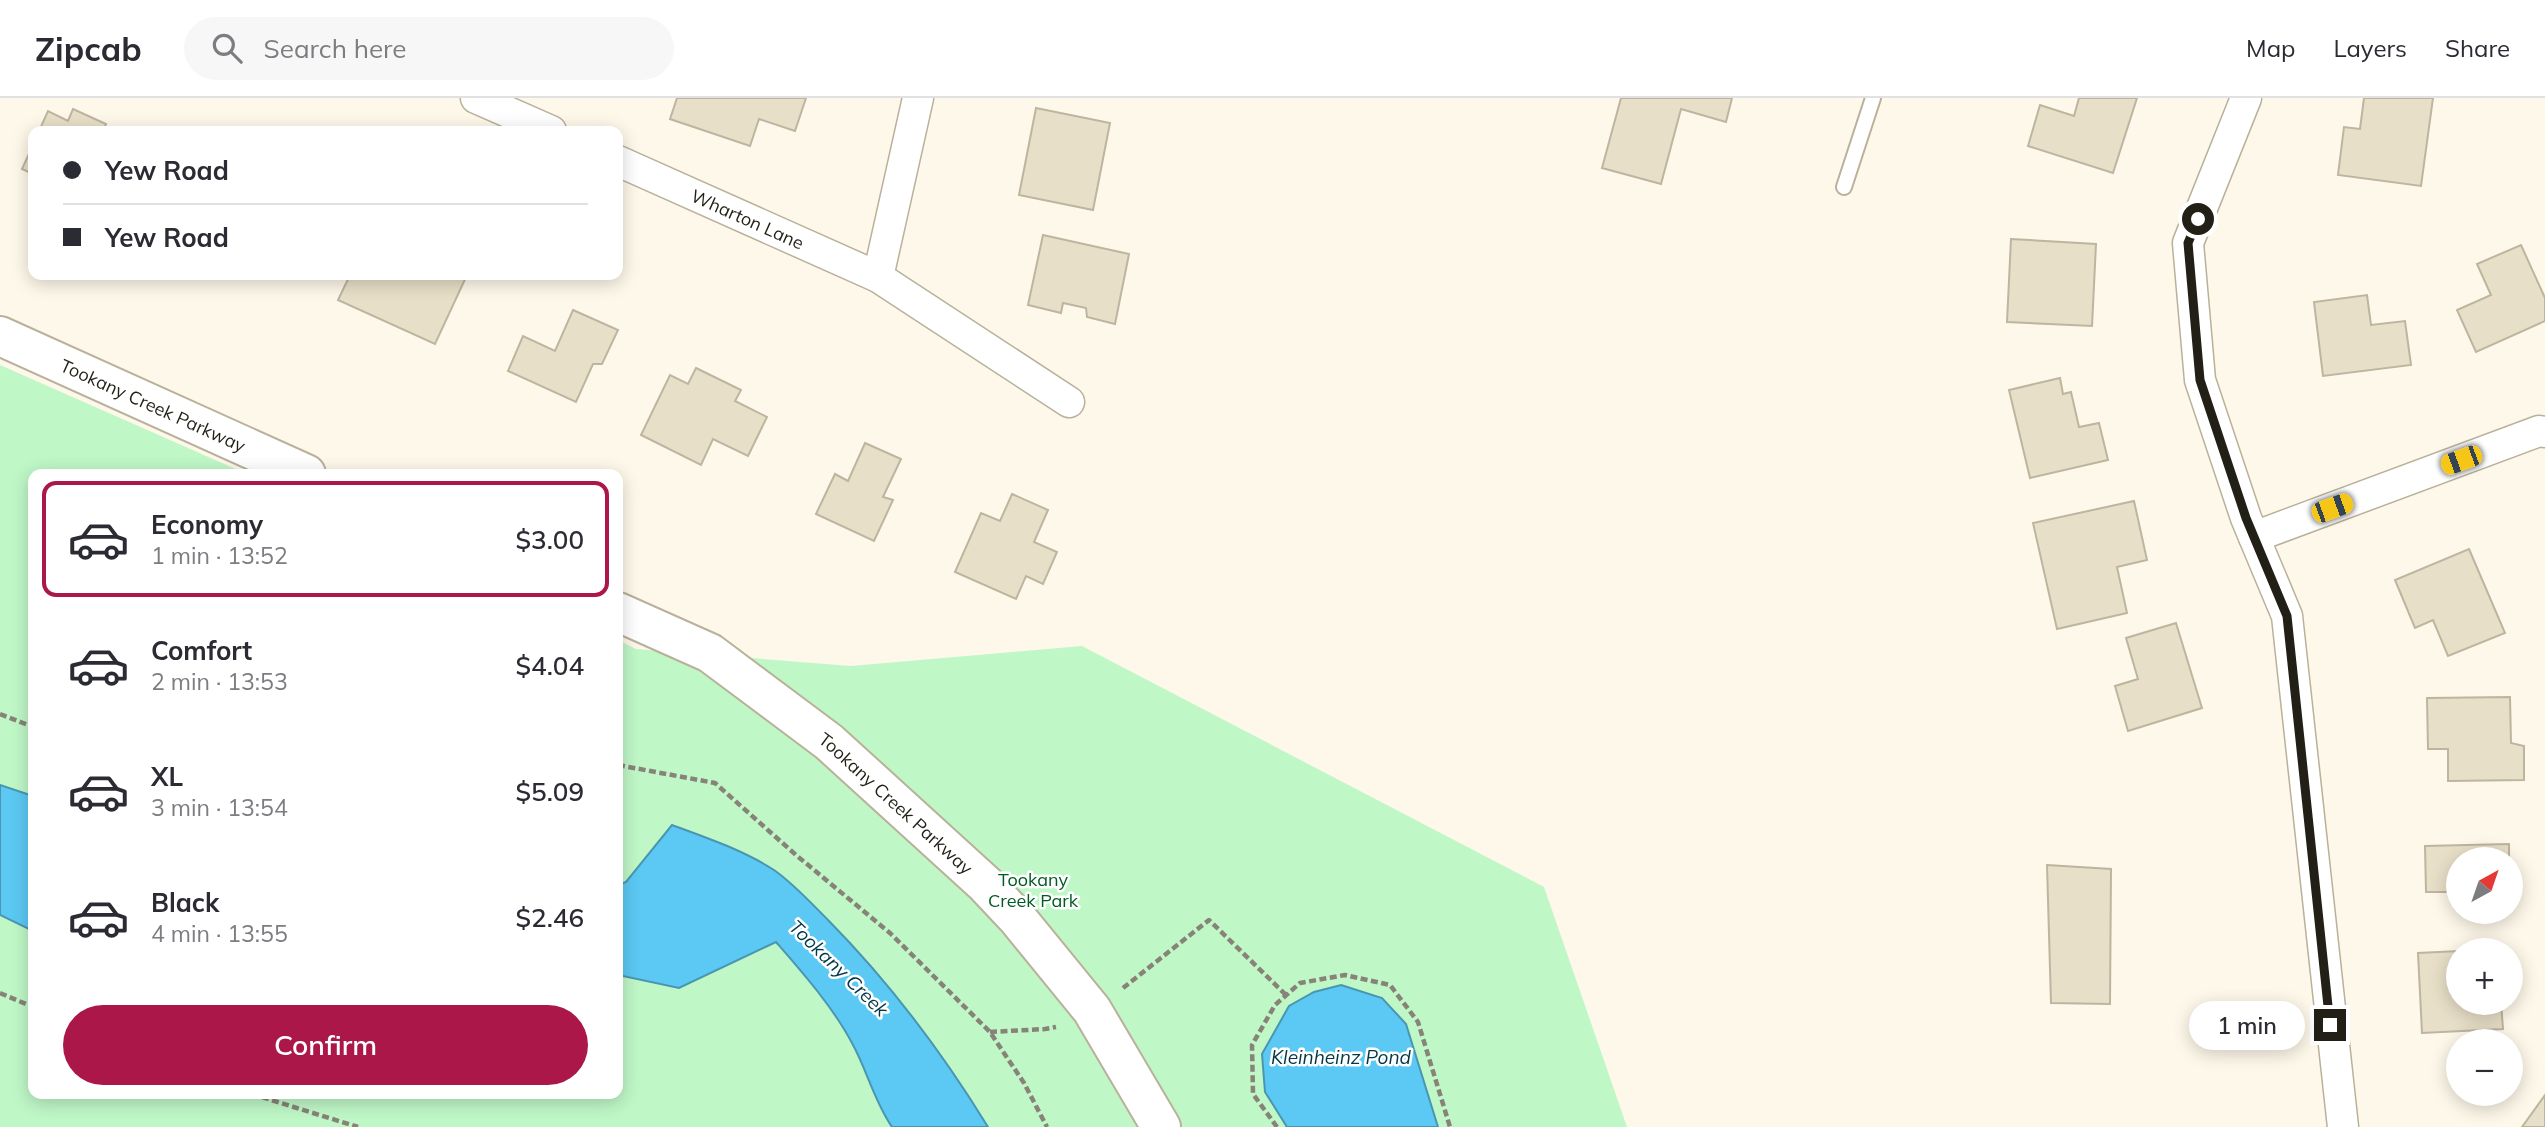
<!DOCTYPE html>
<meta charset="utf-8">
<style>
:root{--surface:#fff;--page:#f7f7f7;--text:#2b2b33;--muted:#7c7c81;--line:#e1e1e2;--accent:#ab1748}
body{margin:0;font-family:Mulish,sans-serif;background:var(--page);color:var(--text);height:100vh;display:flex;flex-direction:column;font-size:26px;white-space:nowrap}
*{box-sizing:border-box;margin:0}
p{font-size:23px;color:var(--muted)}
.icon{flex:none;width:38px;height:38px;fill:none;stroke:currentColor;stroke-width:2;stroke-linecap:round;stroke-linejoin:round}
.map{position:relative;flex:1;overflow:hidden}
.details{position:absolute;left:28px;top:371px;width:595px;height:630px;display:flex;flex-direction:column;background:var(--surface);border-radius:14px;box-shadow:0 4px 18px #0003}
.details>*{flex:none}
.hud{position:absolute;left:28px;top:28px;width:595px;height:154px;border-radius:14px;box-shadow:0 4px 18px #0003;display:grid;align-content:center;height:154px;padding:0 35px;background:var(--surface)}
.needle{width:46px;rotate:40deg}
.fabs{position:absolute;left:2446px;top:749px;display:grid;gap:14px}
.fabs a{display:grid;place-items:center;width:77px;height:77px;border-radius:50%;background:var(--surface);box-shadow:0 4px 18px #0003;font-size:35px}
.end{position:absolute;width:32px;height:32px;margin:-16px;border:9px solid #221f16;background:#fff;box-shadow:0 0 0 4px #fff}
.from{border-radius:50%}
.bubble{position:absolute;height:49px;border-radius:24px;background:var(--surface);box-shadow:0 4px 18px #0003;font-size:23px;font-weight:600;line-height:49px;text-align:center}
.car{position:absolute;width:21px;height:42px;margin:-21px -10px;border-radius:9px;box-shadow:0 0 5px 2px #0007;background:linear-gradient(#f5c518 24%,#345 0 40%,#f5c518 0 76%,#345 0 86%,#f5c518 0)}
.hud b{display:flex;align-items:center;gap:24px;height:66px;font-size:26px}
.hud b+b{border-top:2px solid var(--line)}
.hud i{width:18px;height:18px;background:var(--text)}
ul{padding:12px 0 0;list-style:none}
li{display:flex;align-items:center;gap:21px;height:116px;margin:0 14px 10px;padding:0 21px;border:4px solid transparent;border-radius:14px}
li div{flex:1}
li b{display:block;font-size:26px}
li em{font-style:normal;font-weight:600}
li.current{border-color:var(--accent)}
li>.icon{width:63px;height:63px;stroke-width:1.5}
.action{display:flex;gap:14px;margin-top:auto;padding:14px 35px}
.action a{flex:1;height:80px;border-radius:42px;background:var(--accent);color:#fff;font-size:28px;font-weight:600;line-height:80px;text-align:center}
header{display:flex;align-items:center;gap:42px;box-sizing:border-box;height:98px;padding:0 35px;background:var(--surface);border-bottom:2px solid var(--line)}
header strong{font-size:33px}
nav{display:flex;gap:38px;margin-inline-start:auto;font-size:24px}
.search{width:490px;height:63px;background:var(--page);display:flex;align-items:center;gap:18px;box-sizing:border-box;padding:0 24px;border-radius:38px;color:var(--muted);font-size:26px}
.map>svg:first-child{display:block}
.green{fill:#bff7c7}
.water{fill:#5bc9f3;stroke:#4a96b1;stroke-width:2}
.building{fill:#e8dfc8;stroke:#bdb59f;stroke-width:2}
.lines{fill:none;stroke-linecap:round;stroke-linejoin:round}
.lane-casing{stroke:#b9b19a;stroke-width:18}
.street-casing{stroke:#b9b19a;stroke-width:33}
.secondary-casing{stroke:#b9b19a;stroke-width:42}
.path{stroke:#888378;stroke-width:4.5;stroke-dasharray:7 3.5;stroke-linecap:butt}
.lane{stroke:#fff;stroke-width:14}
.street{stroke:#fff;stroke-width:30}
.secondary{stroke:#fff;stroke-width:38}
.route{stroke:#221f16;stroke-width:9}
.labels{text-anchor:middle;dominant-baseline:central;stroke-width:5;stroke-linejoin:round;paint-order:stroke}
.street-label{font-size:18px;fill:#221f16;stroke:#fff}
.park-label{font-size:18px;fill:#005b22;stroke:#fff}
.water-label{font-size:19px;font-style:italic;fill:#023748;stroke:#fff}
</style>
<header>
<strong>Zipcab</strong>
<div class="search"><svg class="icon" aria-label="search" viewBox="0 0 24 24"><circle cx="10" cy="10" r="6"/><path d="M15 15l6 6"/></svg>Search here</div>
<nav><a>Map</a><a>Layers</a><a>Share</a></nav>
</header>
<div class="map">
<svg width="2545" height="1029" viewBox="0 0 2545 1029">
<rect width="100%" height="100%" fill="#fef8ea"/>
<path class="green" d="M0 267 247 376H33V996H618V542L636 551 851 568 1082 548 1544 789 1627 1029H0Z"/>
<g class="water">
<path d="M0 687 33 698V833L0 817Z"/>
<path d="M672 727C707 740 743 752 774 772 794 786 812 806 829 823 890 885 942 954 988 1029H892C874 1003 867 972 852 945 833 909 802 874 776 844L679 890 618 877V787L626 784Z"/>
<path d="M1341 887 1382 900 1406 926 1438 1029H1287L1265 994 1262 956 1289 908 1314 894Z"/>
</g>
<g class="building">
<path d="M677 0H806L795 33 759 21 750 48 670 21Z"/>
<path d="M1621 0H1732L1726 24 1681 11 1661 86 1602 70Z"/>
<path d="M2079 0H2137L2113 75 2028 48 2040 7 2074 18Z"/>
<path d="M2364 0H2433L2421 88 2338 77 2344 29 2360 31Z"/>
<path d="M1036 10 1110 25 1093 112 1019 97Z"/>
<path d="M73 11 106 26 103 33H39L48 13 68 23Z"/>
<path d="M33 47V76L22 71Z"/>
<path d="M1043 137 1129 156 1115 226 1087 219 1086 210 1063 205 1061 215 1028 207Z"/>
<path d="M2011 141 2096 146 2092 228 2007 224Z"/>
<path d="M2521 147 2545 200V223L2476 254 2457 212 2491 197 2477 166Z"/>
<path d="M350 177H467L435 246 338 202Z"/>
<path d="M2367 197 2371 227 2405 223 2411 267 2323 278 2314 204Z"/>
<path d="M573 212 618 232 602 266H593L576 304 508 273 523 238 555 253Z"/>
<path d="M696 270 741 292 735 303 767 319 748 358 713 341 701 367 641 337 670 277 688 286Z"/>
<path d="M2060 280 2063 296 2071 294 2079 329 2099 325 2108 362 2030 380 2009 292Z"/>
<path d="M865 345 901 361 883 399 893 402 874 443 816 416 835 376 848 383Z"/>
<path d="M1012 396 1048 412 1034 444 1057 454 1043 486 1026 478 1016 501 955 474 981 415 1000 423Z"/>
<path d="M2134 403 2147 462 2117 469 2127 515 2057 531 2033 425Z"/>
<path d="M2469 451 2505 535 2448 558 2433 522 2415 530 2395 482Z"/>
<path d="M2176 525 2202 610 2128 633 2115 588 2138 581 2126 540Z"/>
<path d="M2510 599 2511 645 2524 648V682L2448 683V651H2428L2427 600Z"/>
<path d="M2509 746V761H2459V794H2426L2425 748Z"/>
<path d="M2047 767 2111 771 2110 906 2051 905Z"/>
<path d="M2459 853V905H2501L2503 931 2422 935 2418 855Z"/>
<path d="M2545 997V1029H2522Z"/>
</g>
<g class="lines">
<defs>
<path id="lane" d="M1844 89 1873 0"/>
<g id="street">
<path d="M476 0 551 33"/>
<path d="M2246 0 2188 145 2200 282 2246 420 2287 518 2343 1029"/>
<path id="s1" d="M618 63 878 179 1069 304"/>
<path d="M878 179 918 0"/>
<path d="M2254 439 2539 333 2545 334"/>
</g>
<g id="secondary">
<path id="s2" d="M0 238 306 376"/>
<path id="s3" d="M618 514 710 555 829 644 985 786 1017 820 1092 912 1161 1029"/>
</g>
</defs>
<use href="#lane" class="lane-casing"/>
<use href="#street" class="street-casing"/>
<use href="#secondary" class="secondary-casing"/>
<g class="path">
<path d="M0 616 33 629"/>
<path d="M618 667 715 685 796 757 890 835 990 934 1024 985 1047 1029"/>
<path d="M1123 890 1209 822 1286 897"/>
<path d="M0 895 33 909"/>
<path d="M990 934 1045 931 1056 929"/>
<path d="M252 996 358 1029"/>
<path d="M1277 1029 1253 996 1252 947 1275 907 1300 885 1345 877 1390 887 1418 924 1450 1029"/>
</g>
<use href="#lane" class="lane"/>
<use href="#street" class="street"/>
<use href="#secondary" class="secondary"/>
</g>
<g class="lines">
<path class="route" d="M2198 121 2188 145 2200 282 2246 420 2287 518 2330 927"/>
</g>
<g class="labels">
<g class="street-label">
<text stroke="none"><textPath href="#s1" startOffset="142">Wharton Lane</textPath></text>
<text stroke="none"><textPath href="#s2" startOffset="168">Tookany Creek Parkway</textPath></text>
<text stroke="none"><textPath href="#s3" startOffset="340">Tookany Creek Parkway</textPath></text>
</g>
<g class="park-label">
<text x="1033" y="781">Tookany<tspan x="1033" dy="21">Creek Park</tspan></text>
</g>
<g class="water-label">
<text transform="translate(839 870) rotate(44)">Tookany Creek</text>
<text x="1341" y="959">Kleinheinz Pond</text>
</g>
</g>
</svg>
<div class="fabs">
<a><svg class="needle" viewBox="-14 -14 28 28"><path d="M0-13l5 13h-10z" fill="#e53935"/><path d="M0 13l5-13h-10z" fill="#7c7c81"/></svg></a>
<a>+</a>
<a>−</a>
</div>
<i class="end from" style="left:2198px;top:121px"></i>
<i class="end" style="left:2330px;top:927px"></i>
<div class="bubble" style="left:2189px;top:903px;width:116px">1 min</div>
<i class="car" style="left:2461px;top:362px;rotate:250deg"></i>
<i class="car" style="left:2332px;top:410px;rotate:70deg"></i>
<div class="hud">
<b><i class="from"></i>Yew Road</b>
<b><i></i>Yew Road</b>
</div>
<section class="details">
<ul>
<li class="current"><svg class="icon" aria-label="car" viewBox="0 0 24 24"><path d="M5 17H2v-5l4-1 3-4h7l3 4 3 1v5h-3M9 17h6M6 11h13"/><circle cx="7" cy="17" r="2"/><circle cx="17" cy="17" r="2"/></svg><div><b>Economy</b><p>1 min · 13:52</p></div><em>$3.00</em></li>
<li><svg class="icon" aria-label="car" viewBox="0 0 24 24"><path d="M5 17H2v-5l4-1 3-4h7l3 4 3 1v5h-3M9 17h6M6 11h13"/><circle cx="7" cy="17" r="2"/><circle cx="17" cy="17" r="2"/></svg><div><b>Comfort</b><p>2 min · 13:53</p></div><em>$4.04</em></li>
<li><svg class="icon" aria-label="car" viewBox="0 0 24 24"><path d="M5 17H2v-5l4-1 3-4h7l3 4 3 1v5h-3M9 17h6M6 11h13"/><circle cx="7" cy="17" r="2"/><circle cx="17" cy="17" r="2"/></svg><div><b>XL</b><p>3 min · 13:54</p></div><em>$5.09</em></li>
<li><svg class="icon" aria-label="car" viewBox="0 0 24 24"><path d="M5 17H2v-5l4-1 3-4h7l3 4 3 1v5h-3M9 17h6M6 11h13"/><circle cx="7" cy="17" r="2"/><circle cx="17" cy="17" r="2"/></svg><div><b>Black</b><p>4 min · 13:55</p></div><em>$2.46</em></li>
</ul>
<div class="action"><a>Confirm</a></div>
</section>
</div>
